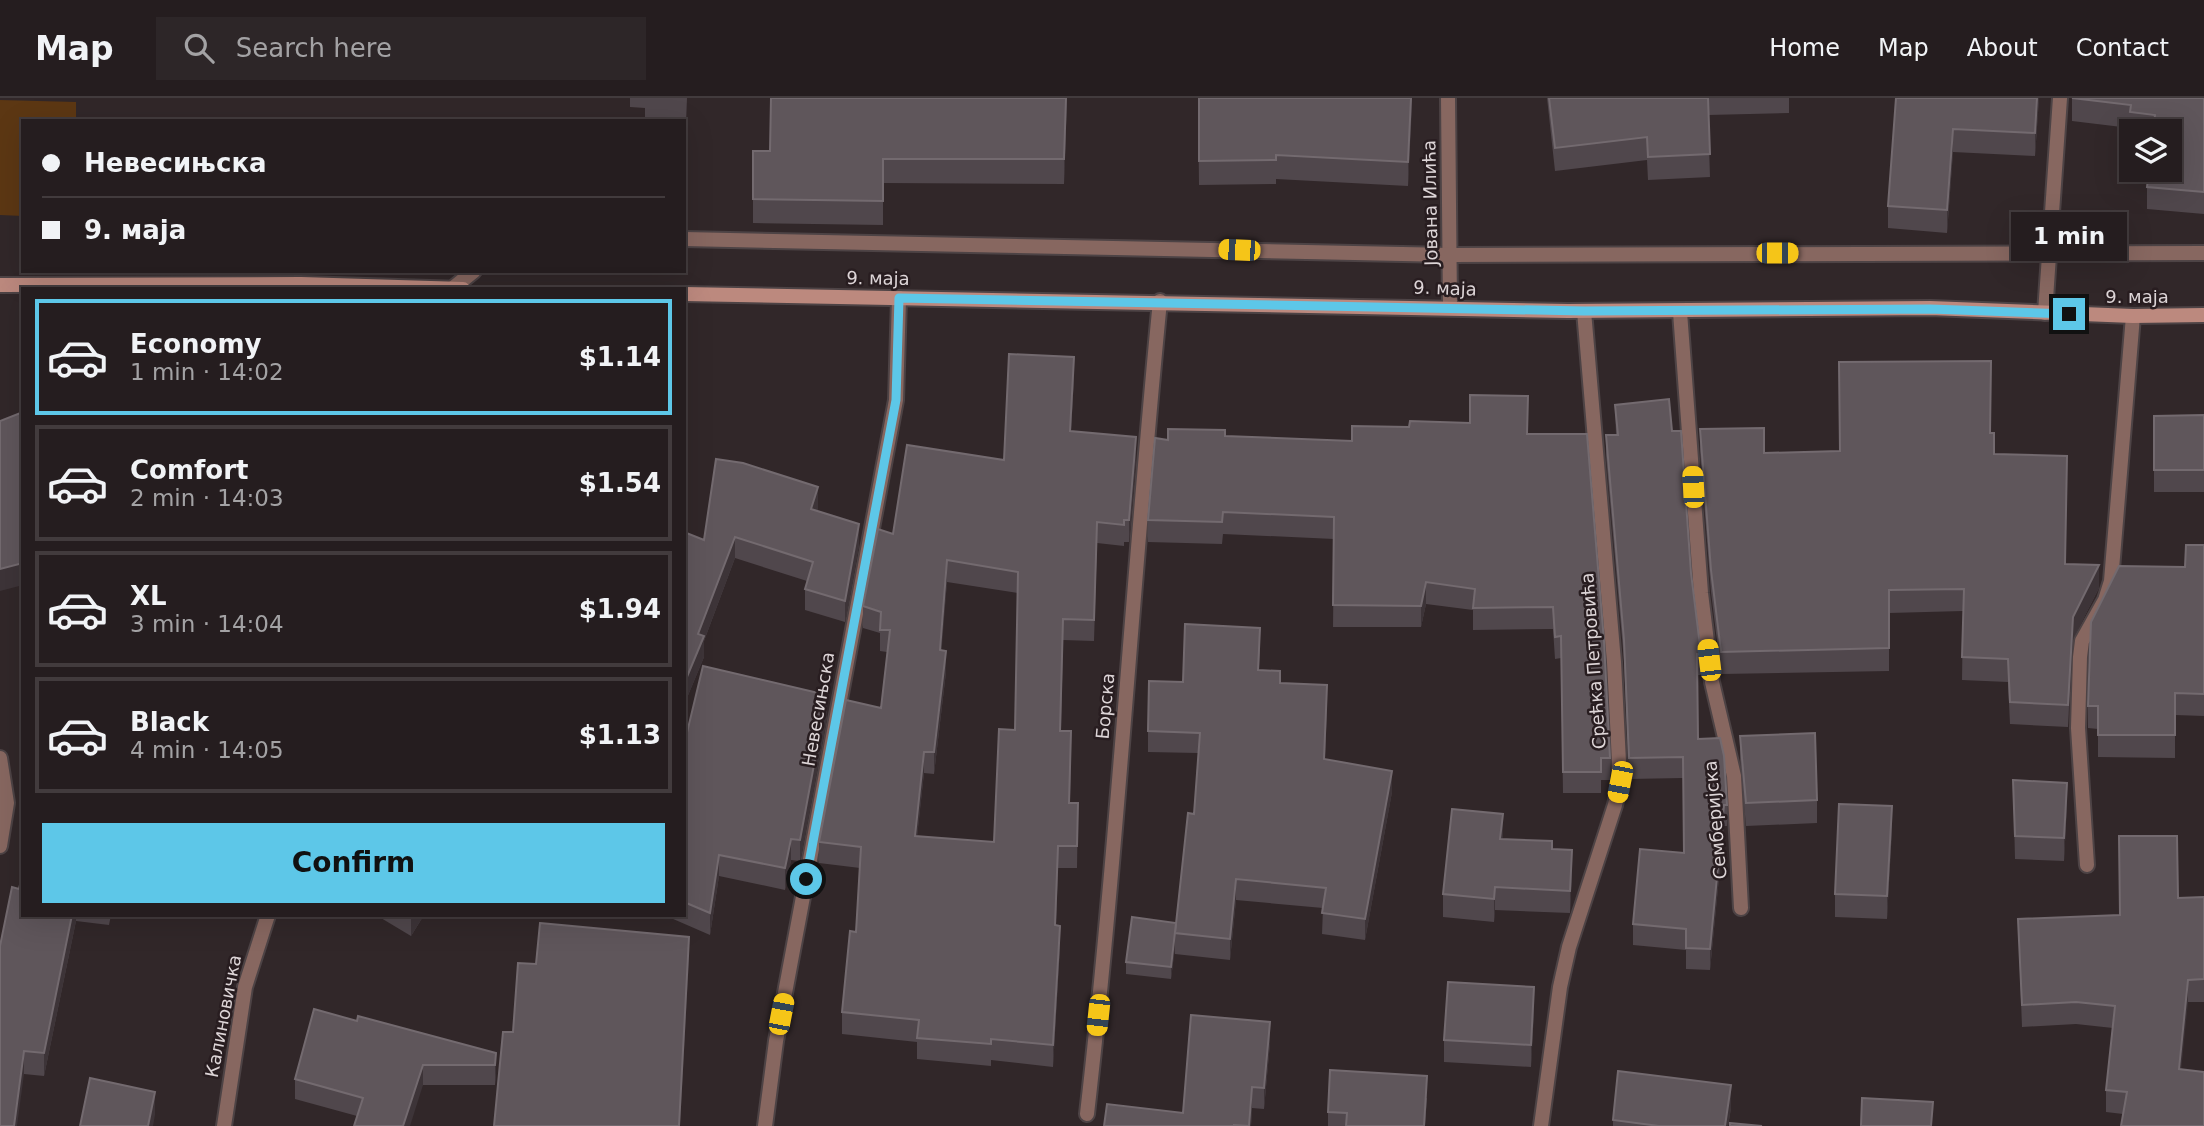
<!DOCTYPE html>
<meta charset="utf-8">
<style>
:root{--surface:#251d1f;--page:#2d2628;--text:#f1f3f6;--muted:#a3a2a4;--line:#423b3d;--accent:#5dc7e8}
body{margin:0;font-family:"DejaVu Sans",sans-serif;background:var(--page);color:var(--text);height:100vh;display:flex;flex-direction:column;font-size:26px;white-space:nowrap}
*{box-sizing:border-box;margin:0}
p{font-size:23px;color:var(--muted)}
.icon{flex:none;width:38px;height:38px;fill:none;stroke:currentColor;stroke-width:2;stroke-linecap:round;stroke-linejoin:round}
.map{position:relative;flex:1;overflow:hidden}
.panel{position:absolute;left:21px;top:189px;width:665px;height:630px;display:flex;flex-direction:column;background:var(--surface);border-radius:0px;box-shadow:0 7px 28px #0002,0 0 0 2px var(--line)}
.panel>*{flex:none}
.guide{position:absolute;left:21px;top:21px;width:665px;height:154px;border-radius:0px;box-shadow:0 7px 28px #0002,0 0 0 2px var(--line);display:grid;align-content:center;height:154px;padding:0 21px;background:var(--surface)}
.controls{position:absolute;left:2119px;top:21px;display:grid;gap:14px}
.controls a{display:grid;place-items:center;width:63px;height:63px;border-radius:0px;background:var(--surface);box-shadow:0 7px 28px #0002,0 0 0 2px var(--line);font-size:35px}
.end{position:absolute;width:32px;height:32px;margin:-16px;border:9px solid #5dc7e8;background:#111;box-shadow:0 0 0 4px #111}
.from{border-radius:50%}
.bubble{position:absolute;height:49px;border-radius:0px;background:var(--surface);box-shadow:0 7px 28px #0002,0 0 0 2px var(--line);font-size:23px;font-weight:700;line-height:49px;text-align:center}
.car{position:absolute;width:21px;height:42px;margin:-21px -10px;border-radius:9px;box-shadow:0 0 5px 2px #0007;background:linear-gradient(#f5c518 24%,#345 0 40%,#f5c518 0 76%,#345 0 86%,#f5c518 0)}
.guide b{display:flex;align-items:center;gap:24px;height:66px;font-size:26px}
.guide b+b{border-top:2px solid var(--line)}
.guide i{width:18px;height:18px;background:var(--text)}
ul{padding:12px 0 0;list-style:none}
li{display:flex;align-items:center;gap:21px;height:116px;margin:0 14px 10px;padding:0 7px;border:4px solid var(--line);border-radius:0px}
li div{flex:1}
li b{display:block;font-size:26px}
li em{font-style:normal;font-weight:700}
li.current{border-color:var(--accent)}
li>.icon{width:63px;height:63px;stroke-width:1.5}
.action{display:flex;gap:14px;margin-top:auto;padding:14px 21px}
.action a{flex:1;height:80px;border-radius:0px;background:var(--accent);color:#111;font-size:28px;font-weight:700;line-height:80px;text-align:center}
header{display:flex;align-items:center;gap:42px;box-sizing:border-box;height:98px;padding:0 35px;background:var(--surface);border-bottom:2px solid var(--line)}
header strong{font-size:33px}
nav{display:flex;gap:38px;margin-inline-start:auto;font-size:24px}
.search{width:490px;height:63px;background:var(--page);display:flex;align-items:center;gap:18px;box-sizing:border-box;padding:0 24px;border-radius:0px;color:var(--muted);font-size:26px}
.map>svg:first-child{display:block}
.green{fill:#5c3713}
.lines{fill:none;stroke-linecap:round;stroke-linejoin:round}
.street-casing{stroke:#4d4345;stroke-width:18}
.secondary-casing{stroke:#4d4345;stroke-width:18}
.street{stroke:#876760;stroke-width:14}
.secondary{stroke:#bc897e;stroke-width:14}
.wall{fill:#50474c;fill-rule:evenodd}
.shaded-wall{fill:#3d3438}
.building{fill:#5f565b;stroke:#736a6f;stroke-width:2;fill-rule:evenodd}
.route{stroke:#5dc7e8;stroke-width:9}
.labels{text-anchor:middle;dominant-baseline:central;stroke-width:5;stroke-linejoin:round;paint-order:stroke}
.street-label{font-size:18px;fill:#ddd5d7;stroke:#281d20}
</style>
<header>
<strong>Map</strong>
<div class="search"><svg class="icon" aria-label="search" viewBox="0 0 24 24"><circle cx="10" cy="10" r="6"/><path d="M15 15l6 6"/></svg>Search here</div>
<nav><a>Home</a><a>Map</a><a>About</a><a>Contact</a></nav>
</header>
<div class="map">
<svg width="2204" height="1028" viewBox="0 0 2204 1028">
<rect width="100%" height="100%" fill="#312729"/>
<path class="green" d="M0 2 76 4V23H23V118L0 117Z"/>
<g class="lines">
<defs>
<g id="street">
<path d="M1448 0 1450 209"/>
<path d="M684 141 1450 157 2204 155"/>
<path d="M453 190 474 173"/>
<path d="M1680 214 1701 495 1712 584 1734 678 1741 810"/>
<path d="M2045 215 2060 0"/>
<path d="M0 660 7 705 0 748"/>
<path d="M2087 767 2078 630 2080 559 2082 543 2105 502 2111 483 2133 218"/>
<path d="M1087 1016C1118 746 1133 474 1160 203"/>
<path d="M224 1028 245 889 268 817"/>
<path d="M765 1028 776 943 896 302 899 200"/>
<path d="M1541 1028 1560 889 1569 849 1615 707 1620 684 1614 564 1584 213"/>
</g>
<g id="secondary">
<path d="M0 187 301 186 463 191"/>
<path d="M684 196 1568 213 1930 210 2133 218 2204 217"/>
</g>
</defs>
<use href="#street" class="street-casing"/>
<use href="#secondary" class="secondary-casing"/>
<use href="#street" class="street"/>
<use href="#secondary" class="secondary"/>
</g>
<g class="wall">
<path d="M630 0H687L686 25H684V23H645V10L630 9Z"/>
<path d="M1067 0 1064 86 883 85V127L753 125V53H770Z"/>
<path d="M1198 0H1412L1408 88 1276 81V86L1199 87Z"/>
<path d="M1547 0H1789V15L1708 17 1710 79 1648 82 1647 62 1555 73Z"/>
<path d="M1896 0H2039L2035 58 1953 54 1947 135 1888 130V108Z"/>
<path d="M2072 0H2204V116L2147 111V89L2170 33H2132V37H2130V30L2072 23Z"/>
<path d="M1074 280 1071 333 1136 360 1129 444H1124V448L1097 445 1094 543 1063 542 1061 633 1071 655 1070 705H1078L1077 770H1058L1056 827 1060 849 1053 969 991 962V968L917 961V944L842 936V914L856 834 860 770 819 765V744L881 610 887 554 880 553V535L863 530V508L893 436 1004 362ZM947 484 1018 495 1015 632 994 744 917 738 924 675 934 676 946 574 941 553Z"/>
<path d="M1615 307 1672 333 1701 556V577H1697L1698 641 1727 707V728H1724L1710 872 1686 871V852L1633 847V826L1684 755 1683 680 1629 681 1624 563 1606 358V337H1616Z"/>
<path d="M2204 317V394H2154V318Z"/>
<path d="M1700 331 1764 355 1840 353 1991 335 1994 356 2065 466 2099 490 2073 541 2068 629 2010 626 2008 584 1962 582 1963 513 1889 515V573L1721 576 1711 494 1700 354Z"/>
<path d="M1528 336 1610 660V682H1601V695H1563L1561 560 1555 561 1553 531 1473 532V512L1426 506 1421 529H1333L1334 441 1223 436 1222 446 1148 444V422L1168 342 1225 338 1352 343Z"/>
<path d="M818 410 817 413 859 447 845 524 805 512V491L807 483 735 460 704 543V559L684 607 704 442Z"/>
<path d="M2204 447V618L2175 617V660L2098 659V631L2088 630V608L2185 469Z"/>
<path d="M1260 551 1259 572 1280 585 1327 608 1325 661 1392 694 1365 842 1322 836 1323 810 1236 802 1230 862 1175 856V849L1171 881 1126 876V864L1176 825 1194 716 1198 655 1148 654V633L1183 584Z"/>
<path d="M827 619 800 763 791 762 785 792 719 778 710 837 664 817H684V647Z"/>
<path d="M1740 638 1817 702V725L1746 728 1740 661Z"/>
<path d="M2013 682 2067 707 2064 763 2015 761Z"/>
<path d="M1892 731 1887 821 1835 819V796Z"/>
<path d="M1503 741 1552 751 1572 775 1570 815 1495 812 1494 824 1443 819V796Z"/>
<path d="M2204 799V904H2188L2123 1016 2106 1014V992L2113 930 2076 926 2022 929 2018 821 2120 817 2178 800Z"/>
<path d="M23 817H111L109 827 76 823 44 978 24 976Z"/>
<path d="M376 817H424L411 838Z"/>
<path d="M1534 912 1531 969 1444 964V942Z"/>
<path d="M357 923 496 955V975L495 987H423L357 1018 295 1001V981Z"/>
<path d="M1270 945 1264 1011 1252 1010 1251 1028H1104L1183 1015Z"/>
<path d="M1427 1000 1425 1028H1328V1014Z"/>
<path d="M1731 1010 1728 1028H1613V1022Z"/>
</g>
<g class="shaded-wall">
<path d="M1066 0H1067L1064 86V61Z"/>
<path d="M1411 0 1412 11 1408 88V64Z"/>
<path d="M2037 0H2039L2035 58V35Z"/>
<path d="M1953 31V54L1947 135V112Z"/>
<path d="M1074 259V280L1070 354V333Z"/>
<path d="M1136 339V360L1129 444V422Z"/>
<path d="M818 389V410L811 432V411Z"/>
<path d="M859 426V447L845 524V503Z"/>
<path d="M735 439V460L704 543V559L684 607V586L698 536Z"/>
<path d="M947 462V484L940 574V552Z"/>
<path d="M23 465V487L0 493V471Z"/>
<path d="M2099 467V490L2073 541 2068 629 2073 519Z"/>
<path d="M1426 484V506L1421 529V508Z"/>
<path d="M946 553V574L934 676V654Z"/>
<path d="M1327 587V608L1324 682V661Z"/>
<path d="M827 597V619L800 763V742Z"/>
<path d="M924 654V675L915 759V738Z"/>
<path d="M1392 673V694L1365 842V821Z"/>
<path d="M2067 685V707L2064 763V740Z"/>
<path d="M1724 707V728L1710 872V851Z"/>
<path d="M1892 708V731L1887 821V798Z"/>
<path d="M1503 716V739L1500 764V741Z"/>
<path d="M791 741V762L785 792V770Z"/>
<path d="M1058 748V770L1055 849V827Z"/>
<path d="M1572 752V775L1570 815V793Z"/>
<path d="M719 757V778L710 837V815Z"/>
<path d="M1236 781V802L1230 862V841Z"/>
<path d="M1495 789V812L1494 824V801Z"/>
<path d="M72 817H76V823L44 978V955Z"/>
<path d="M411 817H424L411 838Z"/>
<path d="M1060 828V849L1053 969V947Z"/>
<path d="M1175 837V849L1171 881V869Z"/>
<path d="M689 839V861L680 1028H679Z"/>
<path d="M2188 882V904L2179 993V971Z"/>
<path d="M1534 889V912L1531 969V947Z"/>
<path d="M1270 924V945L1264 1011V990Z"/>
<path d="M24 953V976L17 1028H14Z"/>
<path d="M496 955V975L495 987V967Z"/>
<path d="M423 967V987L410 1028H403Z"/>
<path d="M1427 978 1425 1028H1424Z"/>
<path d="M1731 987V1010L1728 1028H1725Z"/>
<path d="M1252 989V1010L1251 1028H1249Z"/>
<path d="M155 994V1017L153 1028H148Z"/>
</g>
<g class="building">
<path d="M771 0H1066L1064 61H883V103L753 101V53H770Z"/>
<path d="M1199 0H1411L1408 64 1276 57V62L1199 63Z"/>
<path d="M1549 0H1708L1710 56 1648 59 1647 39 1555 50Z"/>
<path d="M1896 0H2037L2035 35 1953 31 1947 112 1888 108Z"/>
<path d="M2072 0H2204V94L2147 89 2149 72H2170V33H2153L2155 17 2130 14 2131 7Z"/>
<path d="M1009 256 1074 259 1070 333 1136 339 1129 422H1124V427L1097 424 1094 522 1063 521 1060 633H1071L1069 705H1078L1077 748H1058L1055 827 1060 828 1053 947 991 941V946L917 940 919 922 842 914 850 833 856 834 861 749 819 744 846 602 881 610 890 532H880L881 514 863 508 878 431 893 436 907 347 1004 362ZM947 462 1018 474 1015 632 999 631 994 744 915 738 924 654H934L946 553 940 552Z"/>
<path d="M1991 263 1990 335H1994V356L2067 358 2065 466 2099 467 2073 519 2068 607 2010 604 2008 561 1962 559 1964 491 1889 492V550L1721 554 1711 472 1700 331 1764 330V355L1840 353 1839 264Z"/>
<path d="M1470 297 1528 298 1527 336H1587L1604 543 1610 660H1601V674H1563L1561 538 1555 539 1553 509 1473 510 1475 491 1426 484 1421 508 1333 507 1334 419 1223 414 1222 424 1148 422 1155 340 1168 342V331L1225 332V338L1352 343V328L1409 329 1410 323 1470 325Z"/>
<path d="M1669 301 1672 333H1681L1691 475 1701 556H1697L1698 641 1720 640 1724 658 1727 707H1724L1710 851 1686 850V831L1633 826 1640 751 1684 755 1683 659 1629 660 1624 542 1606 337H1618L1615 307Z"/>
<path d="M23 314V465L0 471V323Z"/>
<path d="M2204 317V372H2154V318Z"/>
<path d="M716 361 743 365 818 389 811 411 859 426 845 503 805 491 813 464 735 439 698 536 704 538 684 586V434L704 442Z"/>
<path d="M2186 447H2204V596L2175 595V637H2098V608H2088L2091 524 2119 468 2185 469Z"/>
<path d="M1185 526 1260 530 1258 572 1280 573V585L1327 587 1324 661 1392 673 1365 821 1322 815 1326 790 1236 781 1230 841 1175 835 1188 715 1194 716 1200 635 1148 633 1149 583 1183 584Z"/>
<path d="M703 568 827 597 800 742 791 741 785 770 719 757 710 815 684 804V647Z"/>
<path d="M1815 635 1817 702 1746 705 1740 638Z"/>
<path d="M2013 682 2067 685 2064 740 2015 738Z"/>
<path d="M1839 706 1892 708 1887 798 1835 796Z"/>
<path d="M1452 711 1503 716 1500 741 1552 743V751L1572 752 1570 793 1495 789 1494 801 1443 796Z"/>
<path d="M2119 738H2177L2178 800 2204 799V881L2188 882 2179 971 2204 974V1028H2121L2127 994 2106 992 2115 908 2076 904 2022 907 2018 821 2120 817Z"/>
<path d="M23 774V817H72L44 955 24 953 14 1028H0V848L12 789 19 791Z"/>
<path d="M1132 819 1176 825 1171 869 1126 864Z"/>
<path d="M540 825 689 839 679 1028H494L503 934H513L518 865 536 866Z"/>
<path d="M1448 884 1534 889 1531 947 1444 942Z"/>
<path d="M314 911 357 923 358 918 496 955 495 967H423L403 1028H354L363 1000 295 981Z"/>
<path d="M1191 917 1270 924 1264 990 1252 989 1249 1028 1234 1027V1028H1104L1107 1006 1183 1015Z"/>
<path d="M1330 972 1427 978 1424 1028H1346L1347 1015 1328 1014Z"/>
<path d="M1618 973 1731 987 1725 1028H1659L1613 1022Z"/>
<path d="M90 980 155 994 148 1028H80Z"/>
<path d="M1862 1000 1933 1004 1931 1028H1861Z"/>
<path d="M1730 1025 1762 1028H1730Z"/>
</g>
<g class="lines">
<path class="route" d="M806 781 896 302 899 200 1584 213 1930 211 2069 216"/>
</g>
<g class="labels">
<g class="street-label">
<text transform="translate(1430 105) rotate(-91)">Јована Илића</text>
<text transform="translate(878 180) rotate(1)">9. маја</text>
<text transform="translate(1445 190) rotate(2)">9. маја</text>
<text x="2137" y="198">9. маја</text>
<text transform="translate(1593 563) rotate(-94)">Срећка Петровића</text>
<text transform="translate(1105 608) rotate(-85)">Борска</text>
<text transform="translate(818 611) rotate(-80)">Невесињска</text>
<text transform="translate(1715 722) rotate(-95)">Семберијска</text>
<text transform="translate(223 918) rotate(-79)">Калиновичка</text>
</g>
</g>
</svg>
<div class="controls">
<a><svg class="icon" aria-label="layers" viewBox="0 0 24 24"><path d="M12 4l9 5-9 5-9-5zM3 14l9 5 9-5"/></svg></a>
</div>
<i class="end from" style="left:806px;top:781px"></i>
<i class="end" style="left:2069px;top:216px"></i>
<div class="bubble" style="left:2011px;top:114px;width:116px">1 min</div>
<i class="car" style="left:1239px;top:152px;rotate:272deg"></i>
<i class="car" style="left:1777px;top:155px;rotate:90deg"></i>
<i class="car" style="left:1693px;top:389px;rotate:357deg"></i>
<i class="car" style="left:1709px;top:562px;rotate:353deg"></i>
<i class="car" style="left:1620px;top:684px;rotate:191deg"></i>
<i class="car" style="left:781px;top:916px;rotate:11deg"></i>
<i class="car" style="left:1098px;top:917px;rotate:186deg"></i>
<div class="guide">
<b><i class="from"></i>Невесињска</b>
<b><i></i>9. маја</b>
</div>
<section class="panel">
<ul>
<li class="current"><svg class="icon" aria-label="car" viewBox="0 0 24 24"><path d="M5 17H2v-5l4-1 3-4h7l3 4 3 1v5h-3M9 17h6M6 11h13"/><circle cx="7" cy="17" r="2"/><circle cx="17" cy="17" r="2"/></svg><div><b>Economy</b><p>1 min · 14:02</p></div><em>$1.14</em></li>
<li><svg class="icon" aria-label="car" viewBox="0 0 24 24"><path d="M5 17H2v-5l4-1 3-4h7l3 4 3 1v5h-3M9 17h6M6 11h13"/><circle cx="7" cy="17" r="2"/><circle cx="17" cy="17" r="2"/></svg><div><b>Comfort</b><p>2 min · 14:03</p></div><em>$1.54</em></li>
<li><svg class="icon" aria-label="car" viewBox="0 0 24 24"><path d="M5 17H2v-5l4-1 3-4h7l3 4 3 1v5h-3M9 17h6M6 11h13"/><circle cx="7" cy="17" r="2"/><circle cx="17" cy="17" r="2"/></svg><div><b>XL</b><p>3 min · 14:04</p></div><em>$1.94</em></li>
<li><svg class="icon" aria-label="car" viewBox="0 0 24 24"><path d="M5 17H2v-5l4-1 3-4h7l3 4 3 1v5h-3M9 17h6M6 11h13"/><circle cx="7" cy="17" r="2"/><circle cx="17" cy="17" r="2"/></svg><div><b>Black</b><p>4 min · 14:05</p></div><em>$1.13</em></li>
</ul>
<div class="action"><a>Confirm</a></div>
</section>
</div>
